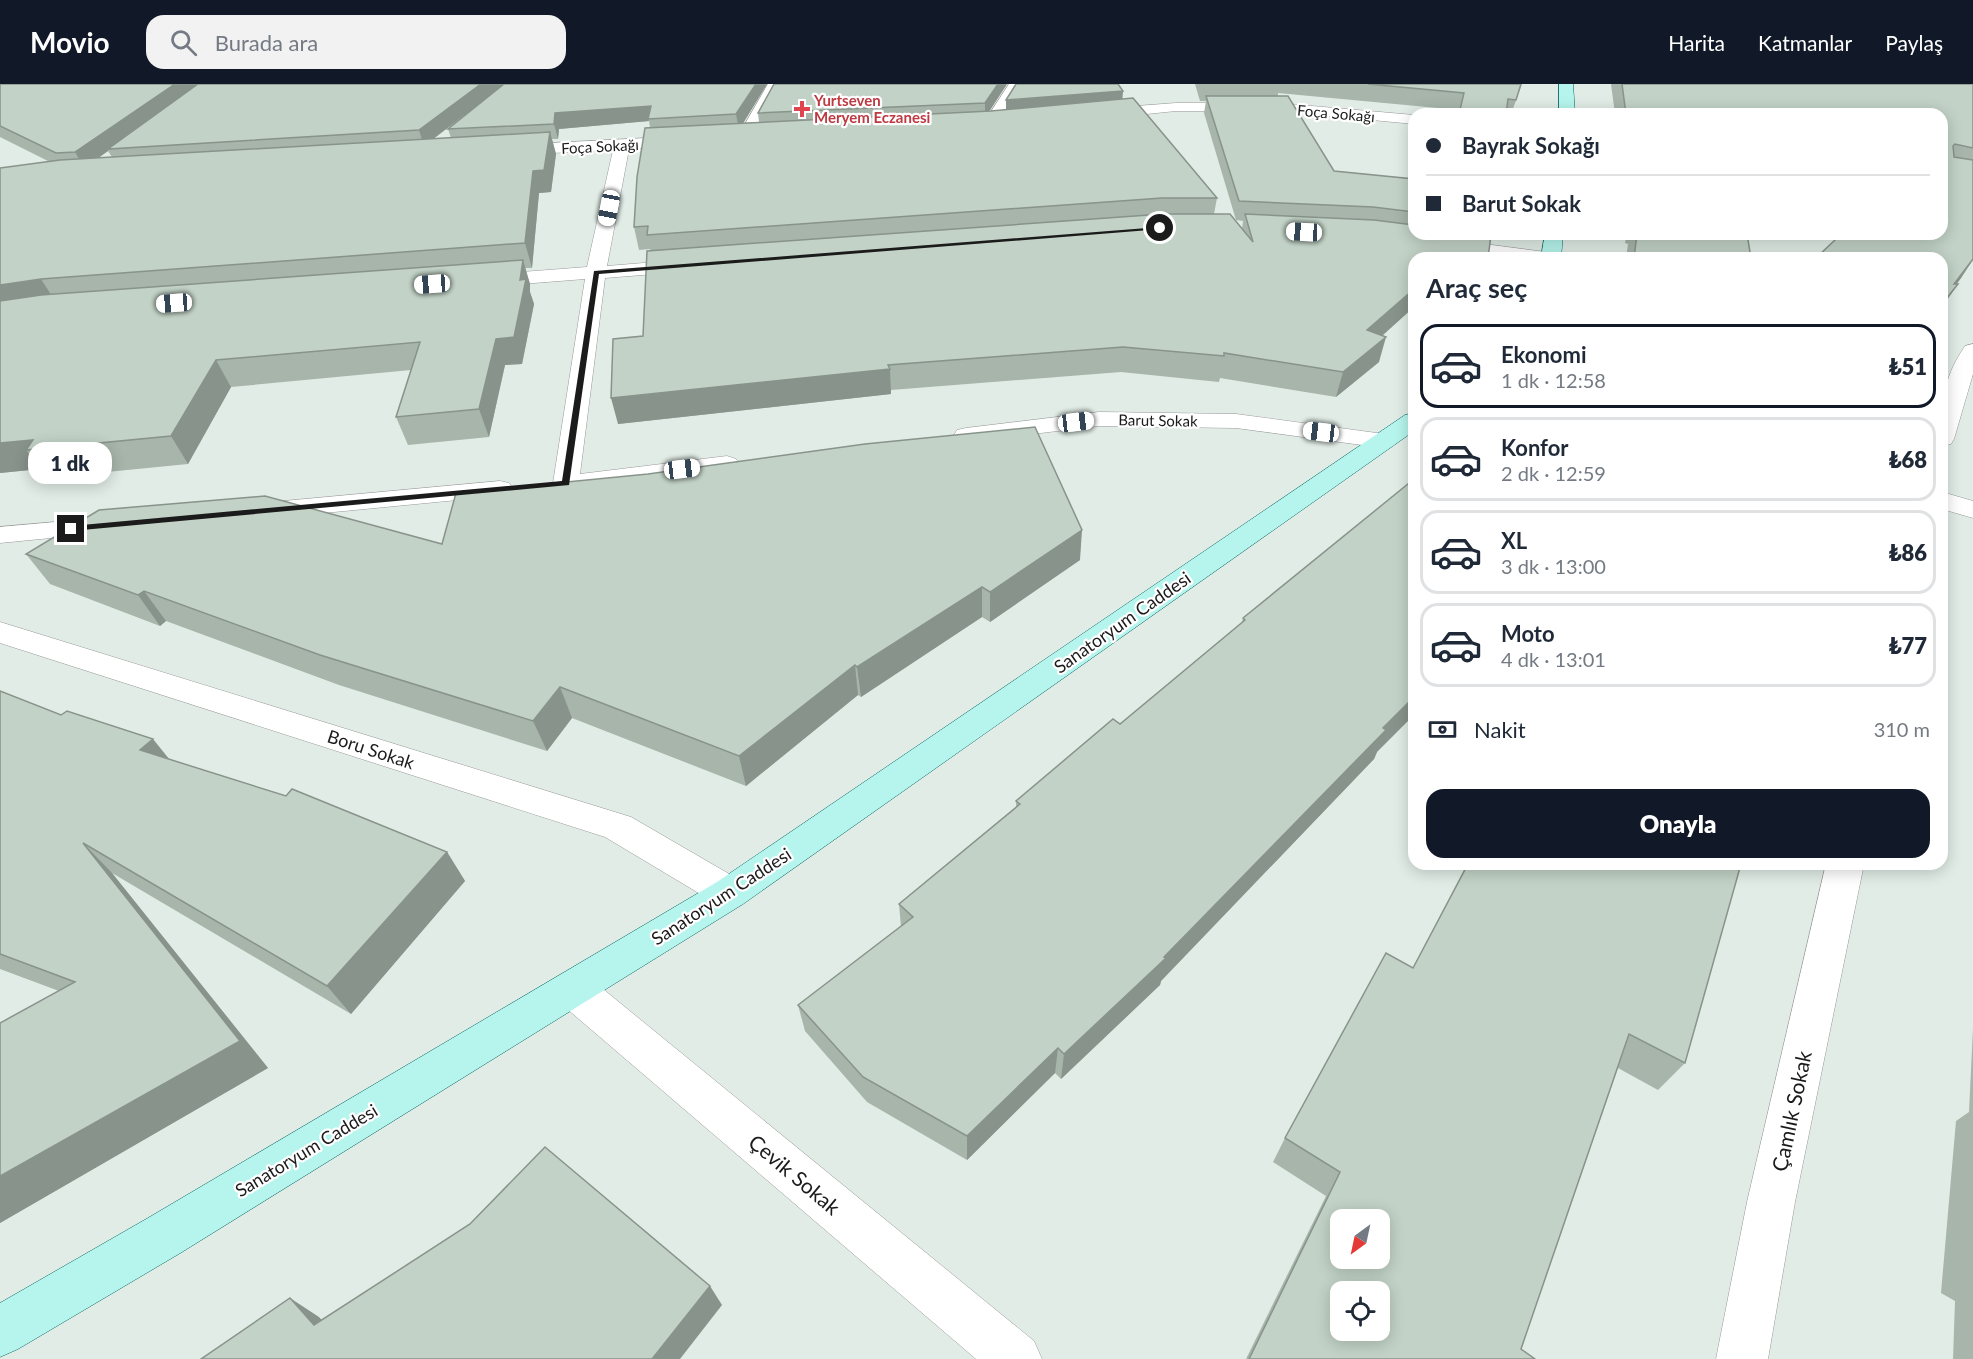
<!DOCTYPE html>
<html lang="tr">
<meta charset="utf-8">
<style>
:root{--surface:#fff;--page:#f2f2f3;--text:#1f2937;--muted:#747a83;--line:#e0e1e3;--accent:#111827}
body{margin:0;font-family:Lato,sans-serif;background:var(--page);color:var(--text);height:100vh;display:flex;flex-direction:column;font-size:22px;white-space:nowrap}
*{box-sizing:border-box;margin:0}
p{font-size:20px;color:var(--muted)}
.icon{flex:none;width:33px;height:33px;fill:none;stroke:currentColor;stroke-width:2;stroke-linecap:round;stroke-linejoin:round}
.map{position:relative;flex:1;overflow:hidden}
.sheet{position:absolute;left:1408px;top:168px;width:540px;height:618px;display:flex;flex-direction:column;background:var(--surface);border-radius:18px;box-shadow:0 3px 15px #0003}
.sheet>*{flex:none}
.top-card{position:absolute;left:1408px;top:24px;width:540px;height:132px;border-radius:18px;box-shadow:0 3px 15px #0003;display:grid;align-content:center;height:132px;padding:0 18px;background:var(--surface)}
.needle{width:39px;rotate:213deg}
.tools{position:absolute;left:1330px;top:1125px;display:grid;gap:12px}
.tools a{display:grid;place-items:center;width:60px;height:60px;border-radius:12px;background:var(--surface);box-shadow:0 3px 15px #0003;font-size:30px}
.end{position:absolute;width:27px;height:27px;margin:-14px;border:8px solid #1b1b1b;background:#fff;box-shadow:0 0 0 3px #fff}
.from{border-radius:50%}
.bubble{position:absolute;height:42px;border-radius:18px;background:var(--surface);box-shadow:0 3px 15px #0003;font-size:20px;font-weight:800;line-height:42px;text-align:center}
.car{position:absolute;width:18px;height:36px;margin:-18px -9px;border-radius:8px;box-shadow:0 0 4px 2px #0007;background:linear-gradient(#fff 24%,#345 0 40%,#fff 0 76%,#345 0 86%,#fff 0)}
.top-card b{display:flex;align-items:center;gap:21px;height:57px;font-size:22px}
.top-card b+b{border-top:2px solid var(--line)}
.top-card i{width:15px;height:15px;background:var(--text)}
ul{padding:0;list-style:none}
li{display:flex;align-items:center;gap:18px;height:84px;margin:0 12px 9px;padding:0 6px;border:3px solid var(--line);border-radius:18px}
li div{flex:1}
li b{display:block;font-size:22px}
li em{font-style:normal;font-weight:800}
li.selected{border-color:var(--accent)}
li>.icon{width:54px;height:54px;stroke-width:1.5}
h2{padding:0 18px;font-size:27px;line-height:72px}
.pay{display:flex;align-items:center;gap:15px;height:66px;padding:0 18px;font-size:22px}
.pay p{margin-inline-start:auto}
.button{display:flex;gap:12px;margin-top:auto;padding:12px 18px}
.button a{flex:1;height:69px;border-radius:18px;background:var(--accent);color:#fff;font-size:24px;font-weight:800;line-height:69px;text-align:center}
header{display:flex;align-items:center;gap:36px;box-sizing:border-box;height:84px;padding:0 30px;background:var(--accent);color:#fff}
header strong{font-size:28px}
nav{display:flex;gap:33px;margin-inline-start:auto;font-size:21px}
.search{width:420px;height:54px;background:var(--page);display:flex;align-items:center;gap:15px;box-sizing:border-box;padding:0 21px;border-radius:18px;color:var(--muted);font-size:22px}
.map>svg:first-child{display:block}
.lines{fill:none;stroke-linecap:round;stroke-linejoin:round}
.street-casing{stroke:#989898;stroke-width:1}
.secondary-casing{stroke:#0a6963;stroke-width:1}
.street{fill:#fff;fill-rule:evenodd}
.secondary{fill:#b6f5ed;fill-rule:evenodd}
.wall{fill:#a7b5aa;fill-rule:evenodd}
.shaded-wall{fill:#88938b}
.building{fill:#c2d2c6;stroke:#88938b;stroke-width:1.5;fill-rule:evenodd}
.route{fill:#1b1b1b}
.health-dot{fill:#e0444e;stroke:#fff;stroke-width:2}
.labels{text-anchor:middle;dominant-baseline:central;stroke-width:4.5;stroke-linejoin:round;paint-order:stroke}
.far-health-label{font-size:15px;font-weight:bold;fill:#be3a42;stroke:#fff;text-anchor:start}
.far-street-label{font-size:15px;fill:#1b1b1b;stroke:#fff}
.street-label{font-size:18px;fill:#1b1b1b;stroke:#fff}
.near-street-label{font-size:21px;fill:#1b1b1b;stroke:#fff}
</style>
<header>
<strong>Movio</strong>
<div class="search"><svg class="icon" aria-label="search" viewBox="0 0 24 24"><circle cx="10" cy="10" r="6"/><path d="M15 15l6 6"/></svg>Burada ara</div>
<nav><a>Harita</a><a>Katmanlar</a><a>Paylaş</a></nav>
</header>
<div class="map">
<svg width="1973" height="1275" viewBox="0 0 1973 1275">
<rect width="100%" height="100%" fill="#e1ece6"/>
<g class="lines">
<defs>
<g id="street">
<path d="M768 0H782L751 57H739L737 54Z"/>
<path d="M1009 0H1023L996 43H986L983 40Z"/>
<path d="M1176 19H1278L1414 31V40L1278 27H1176L1098 35 1090 30 1098 25Z"/>
<path d="M687 52 695 57 693 60 629 65 607 182 692 175 699 177 702 181 699 185 692 187 605 194 580 390 727 372 736 375 740 380 736 385 727 388 566 407 557 405 553 399 585 195 483 203 476 201 473 197 476 193 483 191 587 183 613 66 511 71 503 66 511 61Z"/>
<path d="M1446 155 1546 168 1553 170 1556 174H1502L1439 165 1437 161 1439 157Z"/>
<path d="M1973 260V290L1954 355 1951 360 1942 362C1942 322 1941 297 1965 262Z"/>
<path d="M1099 328 1236 330 1384 350 1393 352 1396 357 1393 362 1384 364 1236 344 1099 342 966 358 957 356 954 351 957 346 966 344Z"/>
<path d="M500 397 509 399 513 405 509 411 262 435 253 433 249 427 253 421 262 419Z"/>
<path d="M1942 408 1973 417V434L1942 425Z"/>
<path d="M112 433 122 435 126 441 122 447 0 459V443Z"/>
<path d="M0 538 631 733 743 798 749 809 743 820 730 825 717 820 605 753 0 559Z"/>
<path d="M1826 780H1864L1795 1118 1768 1275H1716L1747 1118Z"/>
<path d="M573 887 587 892 1034 1257 1042 1275H976L559 918 553 905 559 892Z"/>
</g>
<g id="secondary">
<path d="M1559 0H1573L1575 30H1559Z"/>
<path d="M1545 150H1563L1561 174H1541Z"/>
<path d="M1414 329V347L743 820 182 1168 18 1265 0 1273V1219L148 1134 717 798 1405 331Z"/>
</g>
</defs>
<use href="#street" class="street-casing"/>
<use href="#secondary" class="secondary-casing"/>
<use href="#street" class="street"/>
<use href="#secondary" class="secondary"/>
</g>
<g class="wall">
<path d="M0 0H767L743 39 759 38 758 29 1007 0 989 27 1006 26V16L1122 15 1217 114 1214 130 1242 145 1243 137 1236 136 1204 29 1206 17H1200L1195 0H1522L1511 30H1458L1459 26 1278 9V12L1334 87 1414 95V174L1382 252 1379 278 1336 313 1220 294 1219 298 1121 288 891 306V310L618 340 643 252 651 167 650 165 639 166 634 143 650 44 649 37 559 45 558 55H552L556 70 551 108 539 109 532 184H525L530 200V208L534 220 522 280 505 281 489 353 408 361 396 333 411 286 231 303 188 380 46 394 40 385 0 389 50 78 0 53ZM482 17 448 45 451 54 433 55ZM108 67 112 73 98 74Z"/>
<path d="M1611 0H1973V176L1957 200H1958L1942 223V174L1836 155 1942 30H1615Z"/>
<path d="M1627 150H1747L1751 174H1626L1628 160 1625 159Z"/>
<path d="M1404 404 1377 668 1374 675 1161 897 1160 901 1061 995 1055 989 967 1076 867 1018 805 947 798 921 901 843 899 820 1016 723V717L1120 640 1242 538 1243 534Z"/>
<path d="M442 460 1080 476 990 538 982 533 861 613 858 611 746 702 572 634 547 667 339 601 166 537 160 542 50 500 26 470Z"/>
<path d="M0 607 169 675 447 768 465 797 351 930 112 789 268 984 0 1139V939L59 907 0 885Z"/>
<path d="M1467 780 1685 979 1658 1006 1618 984 1521 1265 1535 1275H1246L1326 1112 1273 1078 1285 1054 1413 884Z"/>
<path d="M1973 944V1275H1953L1955 1217 1941 1209 1956 1037 1969 1028Z"/>
</g>
<g class="shaded-wall">
<path d="M175 0H203L108 65V67L84 84 75 68Z"/>
<path d="M481 0H505L424 62 419 46Z"/>
<path d="M756 0H767L739 46 736 30Z"/>
<path d="M998 0H1007L985 34V19Z"/>
<path d="M1123 7 1122 21 1006 31V16Z"/>
<path d="M651 22 648 35 649 37 559 45 558 55 554 40 555 29Z"/>
<path d="M550 48 556 70 551 108 539 109 532 184 525 159 533 87Z"/>
<path d="M1973 175 1961 194 1942 218 1954 200Z"/>
<path d="M523 176 530 200V208L534 220 522 280 505 281 489 353 479 325 496 255 520 196Z"/>
<path d="M41 195 57 220 0 229V201Z"/>
<path d="M1958 200 1942 223V220Z"/>
<path d="M1414 205V223L1361 271 1367 246Z"/>
<path d="M1386 253 1379 278 1336 313 1343 288Z"/>
<path d="M216 276 231 303 188 380 171 352Z"/>
<path d="M890 285 891 310 618 340 611 314Z"/>
<path d="M33 356 26 366 40 385 0 389V359Z"/>
<path d="M1082 446 1080 476 990 538V508Z"/>
<path d="M982 503V533L861 613 857 583Z"/>
<path d="M144 507 166 537 160 542 138 511Z"/>
<path d="M855 581 858 611 746 702 739 672Z"/>
<path d="M560 603 572 634 547 667 533 637Z"/>
<path d="M1414 613V631L1377 668 1374 675 1161 897 1160 901 1061 995 1064 970 1164 873 1383 644Z"/>
<path d="M153 655 178 686 140 666Z"/>
<path d="M83 759 112 789 268 984 0 1139V1092L240 957Z"/>
<path d="M447 768 465 797 351 930 327 902Z"/>
<path d="M1058 964 1055 989 967 1076V1052Z"/>
<path d="M710 1202 722 1221 680 1275H652Z"/>
<path d="M290 1214 319 1233 342 1259 314 1241Z"/>
</g>
<g class="building">
<path d="M0 0H175L75 68 56 69 0 42Z"/>
<path d="M198 0H481L419 46 108 65Z"/>
<path d="M504 0H756L736 30 648 35 651 22 555 29 554 40 448 45Z"/>
<path d="M774 0H998L985 19 758 29Z"/>
<path d="M1016 0H1118L1123 7 1006 16Z"/>
<path d="M1368 0H1521L1516 16 1508 15 1506 30H1459L1464 9Z"/>
<path d="M1622 0H1973V64L1955 60 1953 62 1954 73 1973 76V175L1954 200H1958L1942 220V174H1816L1836 155 1840 150H1942V30H1626Z"/>
<path d="M1206 12H1288L1334 87 1414 95V128L1373 123 1239 117Z"/>
<path d="M1133 14 1217 114H1162L647 151 648 142 634 143 637 93 645 44 991 27Z"/>
<path d="M550 48 544 86 533 87 525 159 41 195 0 201V84L60 76Z"/>
<path d="M1163 130H1230L1253 158 1245 130 1374 136 1414 141V150L1491 151 1488 174H1414V205L1367 246 1386 253 1343 288 1224 269V272L1123 263 888 281 890 285 611 314 613 255 643 252 647 167Z"/>
<path d="M1637 150H1747L1751 174H1634Z"/>
<path d="M523 176 520 196 526 195 514 253 496 255 479 325 396 333 420 258 216 276 171 352 26 366 33 356 0 359V217L41 211Z"/>
<path d="M1035 343 1082 446 990 508 982 503 857 583 855 581 739 672 560 603 533 637 320 571 144 507 138 511 26 470 99 426 265 412 442 460 456 409 648 390 865 360Z"/>
<path d="M1414 395V613L1383 644 1386 646 1164 873 1166 874 1064 970 1058 964 967 1052 863 993 798 921 913 833 899 820 1020 720 1016 717 1113 635 1120 640 1245 536 1243 534Z"/>
<path d="M0 607 61 631 67 627 153 655 140 666 286 712 292 705 447 768 327 902 83 759 240 957 0 1092V939L75 898 0 870Z"/>
<path d="M1468 780H1741L1685 979 1629 950 1521 1265 1535 1275H1249L1340 1088 1285 1054 1386 869 1413 884ZM1341 1136H1380V1174H1341ZM1341 1208H1380V1246H1341Z"/>
<path d="M545 1063 710 1202 652 1275H201L290 1214 314 1241 470 1140Z"/>
</g>
<path class="route" d="M1160 143 1162 145 599 190 569 401 71 447 67 445 71 442 562 397 594 187Z"/>
<path class="health-dot" d="M799 16h6v6h6v6h-6v6h-6v-6h-6v-6h6z"/>
<g class="labels">
<g class="far-health-label">
<text x="814" y="16">Yurtseven<tspan x="814" dy="17">Meryem Eczanesi</tspan></text>
</g>
<g class="far-street-label">
<text transform="translate(1336 29) rotate(5)">Foça Sokağı</text>
<text transform="translate(600 62) rotate(-3)">Foça Sokağı</text>
<text transform="translate(1158 336) rotate(1)">Barut Sokak</text>
</g>
<g class="street-label">
<text transform="translate(1122 538) rotate(-35)">Sanatoryum Caddesi</text>
<text transform="translate(371 665) rotate(18)">Boru Sokak</text>
<text transform="translate(721 812) rotate(-33)">Sanatoryum Caddesi</text>
<text transform="translate(306 1066) rotate(-31)">Sanatoryum Caddesi</text>
</g>
<g class="near-street-label">
<text transform="translate(1791 1027) rotate(-78)">Çamlık Sokak</text>
<text transform="translate(795 1090) rotate(40)">Çevik Sokak</text>
</g>
</g>
</svg>
<div class="tools">
<a><svg class="needle" viewBox="-14 -14 28 28"><path d="M0-13l5 13h-10z" fill="#e53935"/><path d="M0 13l5-13h-10z" fill="#747a83"/></svg></a>
<a><svg class="icon" aria-label="locate" viewBox="0 0 24 24"><circle cx="12" cy="12" r="6"/><path d="M12 2v4M12 18v4M2 12h4M18 12h4"/></svg></a>
</div>
<i class="end from" style="left:1160px;top:144px"></i>
<i class="end" style="left:71px;top:445px"></i>
<div class="bubble" style="left:28px;top:358px;width:84px">1 dk</div>
<i class="car" style="left:609px;top:124px;rotate:191deg"></i>
<i class="car" style="left:1304px;top:148px;rotate:273deg"></i>
<i class="car" style="left:432px;top:200px;rotate:266deg"></i>
<i class="car" style="left:174px;top:219px;rotate:266deg"></i>
<i class="car" style="left:1076px;top:338px;rotate:83deg"></i>
<i class="car" style="left:1321px;top:348px;rotate:277deg"></i>
<i class="car" style="left:682px;top:385px;rotate:83deg"></i>
<div class="top-card">
<b><i class="from"></i>Bayrak Sokağı</b>
<b><i></i>Barut Sokak</b>
</div>
<section class="sheet">
<h2>Araç seç</h2>
<ul>
<li class="selected"><svg class="icon" aria-label="car" viewBox="0 0 24 24"><path d="M5 17H2v-5l4-1 3-4h7l3 4 3 1v5h-3M9 17h6M6 11h13"/><circle cx="7" cy="17" r="2"/><circle cx="17" cy="17" r="2"/></svg><div><b>Ekonomi</b><p>1 dk · 12:58</p></div><em>₺51</em></li>
<li><svg class="icon" aria-label="car" viewBox="0 0 24 24"><path d="M5 17H2v-5l4-1 3-4h7l3 4 3 1v5h-3M9 17h6M6 11h13"/><circle cx="7" cy="17" r="2"/><circle cx="17" cy="17" r="2"/></svg><div><b>Konfor</b><p>2 dk · 12:59</p></div><em>₺68</em></li>
<li><svg class="icon" aria-label="car" viewBox="0 0 24 24"><path d="M5 17H2v-5l4-1 3-4h7l3 4 3 1v5h-3M9 17h6M6 11h13"/><circle cx="7" cy="17" r="2"/><circle cx="17" cy="17" r="2"/></svg><div><b>XL</b><p>3 dk · 13:00</p></div><em>₺86</em></li>
<li><svg class="icon" aria-label="car" viewBox="0 0 24 24"><path d="M5 17H2v-5l4-1 3-4h7l3 4 3 1v5h-3M9 17h6M6 11h13"/><circle cx="7" cy="17" r="2"/><circle cx="17" cy="17" r="2"/></svg><div><b>Moto</b><p>4 dk · 13:01</p></div><em>₺77</em></li>
</ul>
<div class="pay"><svg class="icon" aria-label="cash" viewBox="0 0 24 24"><path d="M3 7h18v10H3z"/><circle cx="12" cy="12" r="2"/></svg>Nakit<p>310 m</p></div>
<div class="button"><a>Onayla</a></div>
</section>
</div>
